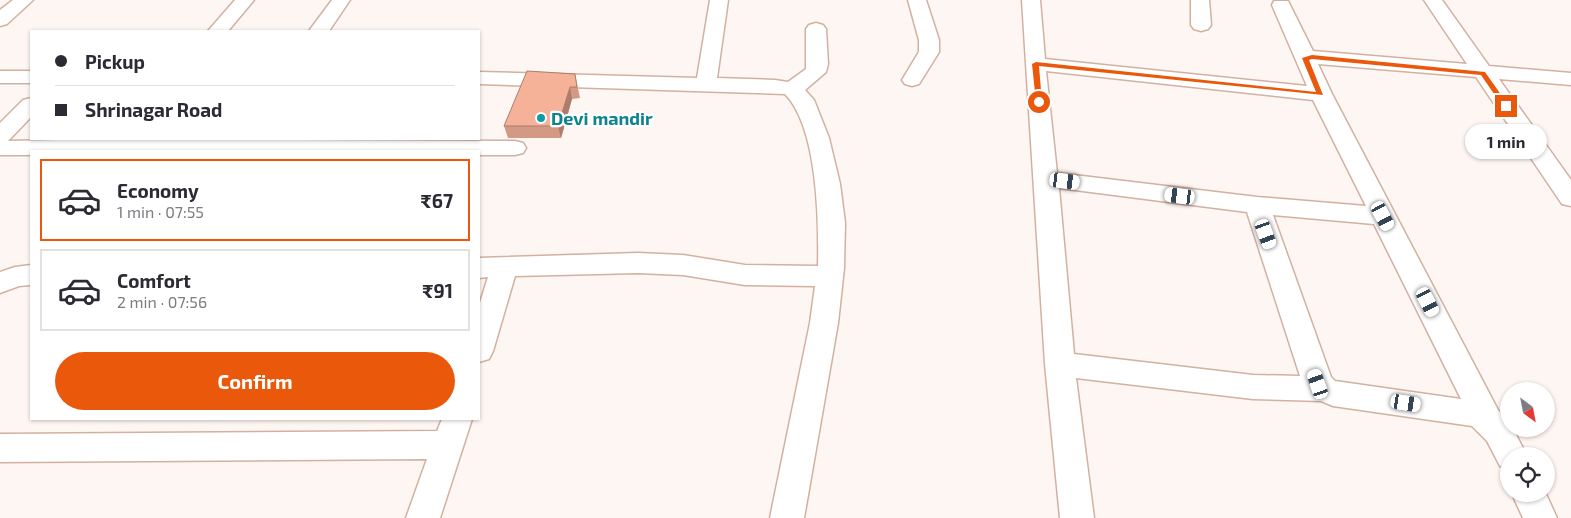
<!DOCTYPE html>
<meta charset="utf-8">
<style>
:root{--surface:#fff;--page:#f7f7f7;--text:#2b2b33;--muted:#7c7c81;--line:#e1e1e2;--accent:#ea580c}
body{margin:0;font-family:"Exo 2",sans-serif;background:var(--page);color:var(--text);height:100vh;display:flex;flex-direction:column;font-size:19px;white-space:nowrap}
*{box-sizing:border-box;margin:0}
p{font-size:16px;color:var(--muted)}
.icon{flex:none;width:28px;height:28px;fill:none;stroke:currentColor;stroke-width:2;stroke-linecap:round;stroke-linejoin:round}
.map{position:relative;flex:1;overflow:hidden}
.details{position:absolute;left:30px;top:150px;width:450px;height:270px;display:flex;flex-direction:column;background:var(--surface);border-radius:0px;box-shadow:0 1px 4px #0004}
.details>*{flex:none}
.guide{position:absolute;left:30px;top:30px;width:450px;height:110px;border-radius:0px;box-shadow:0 1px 4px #0004;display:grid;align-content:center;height:110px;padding:0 25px;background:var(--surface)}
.needle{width:32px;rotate:148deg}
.tools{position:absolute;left:1500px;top:382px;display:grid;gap:10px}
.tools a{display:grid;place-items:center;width:55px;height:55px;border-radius:50%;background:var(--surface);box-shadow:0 1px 4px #0004;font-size:25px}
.end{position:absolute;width:22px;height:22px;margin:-11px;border:6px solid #ea580c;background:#fff;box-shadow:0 0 0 2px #fff}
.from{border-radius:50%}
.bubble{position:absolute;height:35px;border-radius:18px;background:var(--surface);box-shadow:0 1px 4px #0004;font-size:16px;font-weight:700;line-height:35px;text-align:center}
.car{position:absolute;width:15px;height:30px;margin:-15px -8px;border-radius:6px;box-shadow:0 0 4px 1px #0007;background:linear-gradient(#fff 24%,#345 0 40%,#fff 0 76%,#345 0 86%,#fff 0)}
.guide b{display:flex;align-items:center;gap:18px;height:48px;font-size:19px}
.guide b+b{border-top:1px solid var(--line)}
.guide i{width:12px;height:12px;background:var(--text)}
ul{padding:9px 0 0;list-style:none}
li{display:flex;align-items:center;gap:15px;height:82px;margin:0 10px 8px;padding:0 15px;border:2px solid var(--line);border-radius:0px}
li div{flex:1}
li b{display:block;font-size:19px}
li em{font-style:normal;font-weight:700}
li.selected{border-color:var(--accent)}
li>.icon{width:45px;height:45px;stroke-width:1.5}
.action{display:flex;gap:10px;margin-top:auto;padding:10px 25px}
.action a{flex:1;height:58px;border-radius:30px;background:var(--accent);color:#fff;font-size:20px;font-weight:700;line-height:58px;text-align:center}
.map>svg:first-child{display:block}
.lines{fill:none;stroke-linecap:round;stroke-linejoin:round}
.street-casing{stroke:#d2b1a0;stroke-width:3}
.street{fill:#fff;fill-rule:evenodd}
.wall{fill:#d39984}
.shaded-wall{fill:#ac7d6b}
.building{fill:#f5b299;stroke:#ac7d6b}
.route{fill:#ea580c}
.culture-dot{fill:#0f9aa8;stroke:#fff;stroke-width:2}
.labels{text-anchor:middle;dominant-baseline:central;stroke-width:4.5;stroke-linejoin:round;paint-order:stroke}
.culture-label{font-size:18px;font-weight:bold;fill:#0d838f;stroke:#fff;text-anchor:start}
</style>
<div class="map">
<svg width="1571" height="518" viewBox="0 0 1571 518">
<rect width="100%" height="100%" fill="#fdf6f3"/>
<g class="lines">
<defs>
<g id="street">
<path d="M13 0H33L7 24 0 26V10Z"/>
<path d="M235 0H254L228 31H208Z"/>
<path d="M332 0H350L329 31H309Z"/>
<path d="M710 0H728L717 78 775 80 788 82 806 69V29L809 25 816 23 823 25 826 29 828 64 826 72 805 90 814 100 829 138 840 184 845 223 844 268 838 323 804 518H770L810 323 815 286 745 285 683 275 638 273 515 276 493 351 489 359 479 362V306L488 277 479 278V258L638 253 683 255 745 265 818 266C819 221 818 128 785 94L479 84V72L697 78Z"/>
<path d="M908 0H926L939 40V52L919 84 912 86 905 84 902 80 919 52V40Z"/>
<path d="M1022 0H1040L1045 59 1307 86 1272 5 1274 1H1288L1313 51 1467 64 1424 0H1442L1489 66 1571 73V85L1499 79 1571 180V206L1562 204 1476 77 1318 64 1332 94 1498 410 1509 422V429H1513L1527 456H1509V469L1500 466 1487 441 1472 426 1333 406 1321 401 1253 399 1076 378 1094 518H1060L1045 364ZM1046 71 1313 100 1366 206 1257 197 1057 173ZM1059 188 1247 212 1300 376 1253 375 1074 354ZM1273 215 1374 224 1461 399 1335 381 1331 377Z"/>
<path d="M1191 0H1209L1211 25 1208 29 1201 31 1194 29 1191 25Z"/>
<rect x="0" y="71" width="31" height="12"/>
<path d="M31 98V117L8 141 110 139 515 141 523 143 526 148 523 153 515 155H479V151H31V155H0V123L23 100Z"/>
<path d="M31 265V285L19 286 0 293V272L15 267Z"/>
<path d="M442 419H472L440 518H406L427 459 0 462V434L437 431Z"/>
<path d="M1512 494H1546L1557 518H1523Z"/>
</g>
</defs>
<use href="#street" class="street-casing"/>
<use href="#street" class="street"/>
</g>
<path class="wall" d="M575 74 580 98 572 99 561 138H508L504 126Z"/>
<path class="shaded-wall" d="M570 87 572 99 561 138 558 126Z"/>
<path class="building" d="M527 71 575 74 577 87H570L558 126H504Z"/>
<path class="route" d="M1312 55 1485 72 1509 106 1503 107 1481 75 1312 59 1309 60 1323 95 1039 66 1042 102 1039 104 1036 102 1032 64 1036 62 1316 92 1302 58Z"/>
<circle class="culture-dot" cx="541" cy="118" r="5"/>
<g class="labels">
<g class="culture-label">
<text x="551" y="118">Devi mandir</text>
</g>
</g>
</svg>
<div class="tools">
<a><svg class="needle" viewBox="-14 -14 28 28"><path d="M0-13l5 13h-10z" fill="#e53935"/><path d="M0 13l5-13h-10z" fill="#7c7c81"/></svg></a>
<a><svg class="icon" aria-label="locate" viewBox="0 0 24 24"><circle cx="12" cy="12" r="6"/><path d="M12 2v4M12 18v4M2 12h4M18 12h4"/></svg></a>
</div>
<i class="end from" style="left:1039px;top:102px"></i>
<i class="end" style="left:1506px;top:106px"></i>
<div class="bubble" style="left:1465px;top:124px;width:82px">1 min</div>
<i class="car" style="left:1065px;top:181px;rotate:97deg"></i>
<i class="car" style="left:1180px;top:196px;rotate:277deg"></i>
<i class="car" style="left:1383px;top:216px;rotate:152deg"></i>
<i class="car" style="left:1266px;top:234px;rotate:160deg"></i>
<i class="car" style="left:1428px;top:302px;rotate:153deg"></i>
<i class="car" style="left:1318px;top:384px;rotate:341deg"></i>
<i class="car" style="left:1406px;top:403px;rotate:99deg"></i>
<div class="guide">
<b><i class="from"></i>Pickup</b>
<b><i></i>Shrinagar Road</b>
</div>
<section class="details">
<ul>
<li class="selected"><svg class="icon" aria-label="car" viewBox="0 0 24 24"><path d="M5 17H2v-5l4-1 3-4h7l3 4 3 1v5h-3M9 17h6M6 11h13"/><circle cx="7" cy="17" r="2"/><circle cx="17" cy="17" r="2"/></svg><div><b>Economy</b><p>1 min · 07:55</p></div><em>₹67</em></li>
<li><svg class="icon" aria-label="car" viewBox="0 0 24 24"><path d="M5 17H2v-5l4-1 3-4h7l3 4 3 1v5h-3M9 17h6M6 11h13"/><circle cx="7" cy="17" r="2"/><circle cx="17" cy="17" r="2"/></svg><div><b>Comfort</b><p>2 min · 07:56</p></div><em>₹91</em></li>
</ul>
<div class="action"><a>Confirm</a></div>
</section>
</div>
